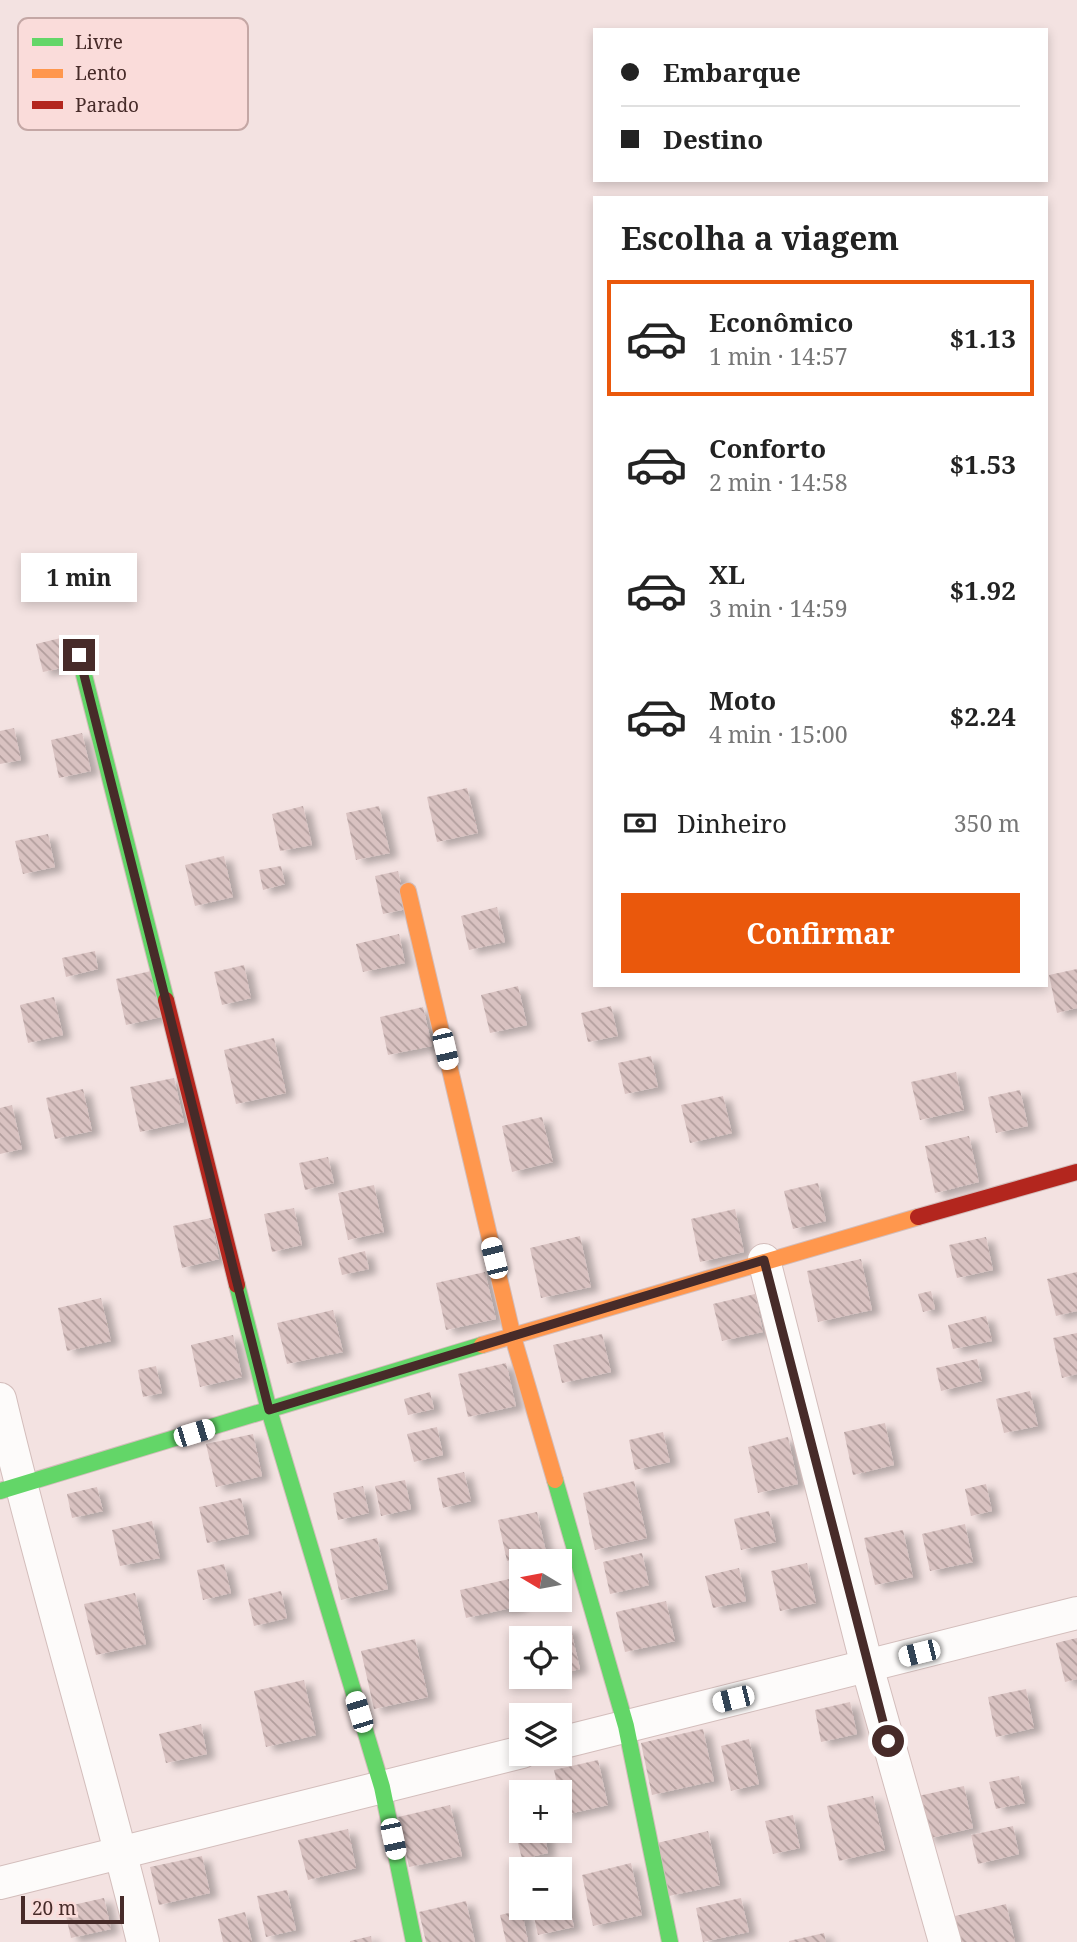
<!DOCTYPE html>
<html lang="pt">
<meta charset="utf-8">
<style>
:root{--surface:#fff;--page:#f2f2f2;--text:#222;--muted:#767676;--line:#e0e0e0;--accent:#ea580c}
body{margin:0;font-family:"Noto Serif",serif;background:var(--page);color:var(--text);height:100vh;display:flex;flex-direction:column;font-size:26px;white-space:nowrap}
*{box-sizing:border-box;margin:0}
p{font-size:23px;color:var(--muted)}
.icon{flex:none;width:38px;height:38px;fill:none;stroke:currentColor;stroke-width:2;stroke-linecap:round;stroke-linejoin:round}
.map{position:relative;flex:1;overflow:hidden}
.details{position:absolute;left:593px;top:196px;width:455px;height:791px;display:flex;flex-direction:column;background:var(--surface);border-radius:0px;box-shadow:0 4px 10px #0003}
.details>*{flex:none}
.banner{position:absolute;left:593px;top:28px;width:455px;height:154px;border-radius:0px;box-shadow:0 4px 10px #0003;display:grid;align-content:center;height:154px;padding:0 28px;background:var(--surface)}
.needle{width:46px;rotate:280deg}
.fabs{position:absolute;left:509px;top:1549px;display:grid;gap:14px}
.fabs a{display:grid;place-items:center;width:63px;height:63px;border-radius:0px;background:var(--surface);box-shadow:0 4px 10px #0003;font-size:35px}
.scale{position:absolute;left:21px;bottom:18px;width:103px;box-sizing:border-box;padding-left:7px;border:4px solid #472b29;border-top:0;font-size:19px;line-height:24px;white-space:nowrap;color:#472b29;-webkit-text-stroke:5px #fadcda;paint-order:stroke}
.end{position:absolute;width:32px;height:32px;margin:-16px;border:9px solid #472b29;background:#fff;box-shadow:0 0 0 4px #fff}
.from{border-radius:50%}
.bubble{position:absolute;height:49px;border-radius:0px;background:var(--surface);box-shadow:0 4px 10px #0003;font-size:23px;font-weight:700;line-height:49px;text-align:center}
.car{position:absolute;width:21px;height:42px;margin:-21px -10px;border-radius:9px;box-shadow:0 0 5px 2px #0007;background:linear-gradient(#fff 24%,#345 0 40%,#fff 0 76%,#345 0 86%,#fff 0)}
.banner b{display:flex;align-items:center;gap:24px;height:66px;font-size:26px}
.banner b+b{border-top:2px solid var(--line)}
.banner i{width:18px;height:18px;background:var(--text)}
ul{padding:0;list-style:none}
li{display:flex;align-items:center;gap:21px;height:116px;margin:0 14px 10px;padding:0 14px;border:4px solid transparent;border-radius:0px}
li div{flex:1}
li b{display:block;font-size:26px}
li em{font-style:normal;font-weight:700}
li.on{border-color:var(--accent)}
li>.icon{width:63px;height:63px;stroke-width:1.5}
h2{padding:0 28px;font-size:32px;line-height:84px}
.pay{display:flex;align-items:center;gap:18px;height:77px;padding:0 28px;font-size:26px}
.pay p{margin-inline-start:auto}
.cta{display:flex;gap:14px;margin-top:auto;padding:14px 28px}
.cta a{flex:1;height:80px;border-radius:0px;background:var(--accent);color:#fff;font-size:28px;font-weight:700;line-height:80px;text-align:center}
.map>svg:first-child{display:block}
.building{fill:url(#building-back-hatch);filter:url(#shadow)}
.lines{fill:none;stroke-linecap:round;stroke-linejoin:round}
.street-casing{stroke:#d3bdbb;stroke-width:34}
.fast-casing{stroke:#d3bdbb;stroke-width:18}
.slow-casing{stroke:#d3bdbb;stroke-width:18}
.jam-casing{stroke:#d3bdbb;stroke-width:18}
.street{stroke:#fdfbfa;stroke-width:32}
.fast{stroke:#63d668;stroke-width:16}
.slow{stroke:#ff974d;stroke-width:16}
.jam{stroke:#b3261e;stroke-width:16}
.route{stroke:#472b29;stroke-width:9}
.key{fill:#fadcda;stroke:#c4a7a5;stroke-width:2}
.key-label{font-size:19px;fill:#472b29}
</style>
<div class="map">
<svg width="1077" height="1942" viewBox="0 0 1077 1942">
<defs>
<pattern id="building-back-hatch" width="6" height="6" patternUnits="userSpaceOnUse" patternTransform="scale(1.75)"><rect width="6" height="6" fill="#d9c2c1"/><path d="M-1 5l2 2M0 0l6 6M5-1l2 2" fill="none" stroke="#b29e9d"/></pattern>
<filter id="shadow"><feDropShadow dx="8" dy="4.5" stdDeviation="3.5" flood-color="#0004"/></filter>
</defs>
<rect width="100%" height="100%" fill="#f3e2e1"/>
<g class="building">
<path d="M65 637 71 666 43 672 36 644Z"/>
<path d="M14 728 21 760 0 764V731Z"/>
<path d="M82 733 91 771 59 778 51 740Z"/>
<path d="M467 788 478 833 437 842 427 797Z"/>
<path d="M303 806 312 845 280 851 272 814Z"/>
<path d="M379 806 390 853 356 860 346 813Z"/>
<path d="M48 834 55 867 23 874 15 841Z"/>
<path d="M224 856 233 897 195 906 185 865Z"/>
<path d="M281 866 285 884 263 890 259 870Z"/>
<path d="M398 871 407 909 383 914 375 876Z"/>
<path d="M497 907 505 942 469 950 461 916Z"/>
<path d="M399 934 405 963 363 972 356 944Z"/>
<path d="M95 951 98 969 66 977 62 958Z"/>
<path d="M244 965 251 998 222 1005 214 972Z"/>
<path d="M1077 969V1008L1057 1013 1049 975Z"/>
<path d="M151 971 161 1017 126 1025 116 979Z"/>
<path d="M518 986 527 1025 490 1033 481 995Z"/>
<path d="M54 997 63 1035 28 1043 20 1005Z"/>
<path d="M611 1006 618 1036 588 1042 581 1013Z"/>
<path d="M423 1007 432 1046 388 1055 380 1017Z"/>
<path d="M274 1038 286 1093 236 1104 224 1050Z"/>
<path d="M651 1056 658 1087 625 1094 618 1063Z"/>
<path d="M956 1072 964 1110 920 1120 911 1082Z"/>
<path d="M174 1078 184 1122 140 1132 130 1087Z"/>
<path d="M83 1089 92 1131 55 1139 46 1098Z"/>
<path d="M1020 1090 1028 1126 996 1133 988 1097Z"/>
<path d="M723 1096 732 1133 690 1143 681 1105Z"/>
<path d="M12 1105 22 1149 0 1154V1108Z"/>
<path d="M542 1117 553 1162 512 1172 502 1126Z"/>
<path d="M969 1136 979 1182 935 1193 925 1146Z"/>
<path d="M328 1157 334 1183 305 1190 299 1163Z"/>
<path d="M818 1183 826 1221 793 1229 784 1191Z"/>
<path d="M374 1185 384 1232 348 1240 338 1193Z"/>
<path d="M294 1208 302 1245 272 1252 264 1214Z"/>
<path d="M735 1209 744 1252 700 1262 691 1219Z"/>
<path d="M211 1218 219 1259 182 1268 173 1226Z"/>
<path d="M580 1236 591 1287 541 1298 530 1248Z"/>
<path d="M986 1237 993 1270 957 1278 949 1245Z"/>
<path d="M365 1251 369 1269 342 1275 338 1258Z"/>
<path d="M861 1259 872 1310 818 1322 807 1271Z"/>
<path d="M485 1272 496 1319 446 1330 436 1283Z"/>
<path d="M1077 1272V1311L1056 1316 1047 1279Z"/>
<path d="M931 1291 935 1309 923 1312 918 1294Z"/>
<path d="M755 1294 763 1332 722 1341 713 1304Z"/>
<path d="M101 1298 111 1341 67 1351 58 1308Z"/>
<path d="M333 1310 343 1352 287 1364 277 1323Z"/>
<path d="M986 1316 992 1341 953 1349 948 1325Z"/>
<path d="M1077 1333V1374L1062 1378 1053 1338Z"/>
<path d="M602 1334 611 1372 562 1383 553 1345Z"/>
<path d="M233 1335 242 1377 200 1387 191 1345Z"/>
<path d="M977 1359 982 1381 941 1391 936 1368Z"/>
<path d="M506 1363 516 1406 468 1417 458 1374Z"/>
<path d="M156 1366 162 1393 143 1397 138 1370Z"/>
<path d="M1030 1391 1038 1426 1004 1433 996 1399Z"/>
<path d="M430 1392 434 1409 408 1415 404 1399Z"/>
<path d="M885 1423 894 1465 853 1475 844 1432Z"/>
<path d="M437 1427 443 1455 414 1462 407 1434Z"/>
<path d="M663 1432 670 1462 635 1470 629 1440Z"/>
<path d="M253 1434 262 1476 216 1487 206 1444Z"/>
<path d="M788 1437 798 1484 758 1493 748 1447Z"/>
<path d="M464 1472 471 1501 443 1508 437 1478Z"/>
<path d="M405 1480 411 1509 381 1516 375 1486Z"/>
<path d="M634 1481 647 1538 595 1550 583 1493Z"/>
<path d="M986 1484 992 1511 971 1516 965 1489Z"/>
<path d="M363 1486 369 1513 338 1520 333 1493Z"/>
<path d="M97 1487 103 1511 72 1518 67 1494Z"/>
<path d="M241 1498 249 1534 207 1543 199 1507Z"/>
<path d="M769 1511 776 1542 741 1550 734 1519Z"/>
<path d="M537 1512 546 1552 507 1561 498 1520Z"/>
<path d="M152 1521 160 1558 120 1566 112 1530Z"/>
<path d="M965 1524 973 1562 930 1571 922 1534Z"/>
<path d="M903 1530 913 1577 875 1585 864 1538Z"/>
<path d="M377 1538 388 1589 341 1600 330 1549Z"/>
<path d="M642 1553 649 1585 610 1594 603 1562Z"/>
<path d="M807 1563 816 1603 780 1611 771 1571Z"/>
<path d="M224 1564 231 1593 203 1600 197 1570Z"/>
<path d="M739 1568 746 1601 713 1608 705 1576Z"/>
<path d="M514 1578 520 1606 466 1618 460 1590Z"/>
<path d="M281 1591 287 1618 254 1626 248 1599Z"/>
<path d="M135 1593 146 1644 96 1655 84 1604Z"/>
<path d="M666 1601 675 1641 625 1652 616 1612Z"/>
<path d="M570 1626 580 1669 560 1674V1638L524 1637Z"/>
<path d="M1077 1638V1679L1065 1682 1056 1643Z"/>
<path d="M415 1639 428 1697 374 1709 361 1651Z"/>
<path d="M304 1680 316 1735 266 1747 254 1691Z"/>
<path d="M1026 1689 1034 1728 996 1737 988 1697Z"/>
<path d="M850 1702 857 1734 821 1742 815 1710Z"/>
<path d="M201 1724 207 1754 166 1763 159 1734Z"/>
<path d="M703 1729 714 1781 652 1795 641 1743Z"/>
<path d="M749 1739 759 1784 731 1791 721 1746Z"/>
<path d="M598 1760 608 1805 564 1815 554 1770Z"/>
<path d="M1019 1776 1025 1803 996 1809 989 1782Z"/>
<path d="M964 1786 973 1828 927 1839 918 1796Z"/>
<path d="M873 1796 885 1850 839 1861 827 1806Z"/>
<path d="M450 1805 462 1856 409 1867 398 1817Z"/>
<path d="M793 1815 800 1848 773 1854 765 1821Z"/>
<path d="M1013 1826 1019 1854 978 1864 971 1835Z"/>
<path d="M348 1829 356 1868 308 1880 298 1840Z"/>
<path d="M536 1830H544L548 1853 522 1859 516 1835Z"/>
<path d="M708 1831 720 1885 669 1896 657 1843Z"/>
<path d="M202 1856 210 1893 159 1905 150 1867Z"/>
<path d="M631 1863 642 1915 593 1926 582 1875Z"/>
<path d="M564 1884 574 1927 538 1935 532 1908H560V1885Z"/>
<path d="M287 1890 296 1930 266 1937 257 1896Z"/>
<path d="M104 1898 111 1929 71 1938 64 1907Z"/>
<path d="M741 1898 749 1932 703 1942 696 1908Z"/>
<path d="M466 1901 475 1942H426L419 1912Z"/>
<path d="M1006 1904 1015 1942H961L955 1916Z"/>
<path d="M522 1910 528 1942H506L500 1915Z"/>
<path d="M245 1912 252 1942H223L218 1919Z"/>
<path d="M824 1933 826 1942H789V1941Z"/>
<path d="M371 1936 372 1942H350V1941Z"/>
</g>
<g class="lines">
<defs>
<g id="street">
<path d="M764 1260 867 1666 945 1942"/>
<path d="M0 1399C43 1581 99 1760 143 1942"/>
<path d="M560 1743 1077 1613"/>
<path d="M0 1883 522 1752"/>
</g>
<g id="fast">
<path d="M79 655 166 1000"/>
<path d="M237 1285 269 1410 382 1787 414 1942"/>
<path d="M555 1480 626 1726 670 1942"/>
<path d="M0 1491 482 1345"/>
</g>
<g id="slow">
<path d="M408 891 513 1337 555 1480"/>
<path d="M482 1345 918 1217"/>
</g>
<g id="jam">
<path d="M166 1000 237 1285"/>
<path d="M918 1217 1077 1172"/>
</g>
</defs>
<use href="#street" class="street-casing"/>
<use href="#fast" class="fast-casing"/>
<use href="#slow" class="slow-casing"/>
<use href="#jam" class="jam-casing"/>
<use href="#street" class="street"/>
<use href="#fast" class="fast"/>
<use href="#slow" class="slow"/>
<use href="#jam" class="jam"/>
</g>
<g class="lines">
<path class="route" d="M79 655 269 1410 764 1260 888 1741"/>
</g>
<rect x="18" y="18" width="230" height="112" rx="10" class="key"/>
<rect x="32" y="38" width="31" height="8" fill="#63d668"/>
<rect x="32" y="69" width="31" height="9" fill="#ff974d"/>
<rect x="32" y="101" width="31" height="8" fill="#b3261e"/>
<g class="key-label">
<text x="75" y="49">Livre</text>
<text x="75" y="80">Lento</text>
<text x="75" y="112">Parado</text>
</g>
</svg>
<div class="fabs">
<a><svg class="needle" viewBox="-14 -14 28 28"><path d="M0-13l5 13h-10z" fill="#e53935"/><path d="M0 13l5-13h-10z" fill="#767676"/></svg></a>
<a><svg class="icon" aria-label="locate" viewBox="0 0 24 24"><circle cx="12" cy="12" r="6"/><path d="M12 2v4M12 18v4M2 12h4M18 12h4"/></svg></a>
<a><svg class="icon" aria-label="layers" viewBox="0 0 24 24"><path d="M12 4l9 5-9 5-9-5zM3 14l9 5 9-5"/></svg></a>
<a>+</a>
<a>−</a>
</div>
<div class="scale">20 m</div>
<i class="end from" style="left:888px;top:1741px"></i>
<i class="end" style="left:79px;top:655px"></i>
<div class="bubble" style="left:21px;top:553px;width:116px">1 min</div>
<i class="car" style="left:445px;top:1049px;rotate:167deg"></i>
<i class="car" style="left:494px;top:1258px;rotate:346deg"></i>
<i class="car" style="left:194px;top:1433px;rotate:73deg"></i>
<i class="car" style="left:919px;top:1653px;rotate:256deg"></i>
<i class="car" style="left:733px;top:1699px;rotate:256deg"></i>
<i class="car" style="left:359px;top:1712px;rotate:343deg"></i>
<i class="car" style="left:393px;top:1839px;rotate:168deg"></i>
<div class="banner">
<b><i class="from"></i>Embarque</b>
<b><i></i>Destino</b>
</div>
<section class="details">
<h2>Escolha a viagem</h2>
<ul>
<li class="on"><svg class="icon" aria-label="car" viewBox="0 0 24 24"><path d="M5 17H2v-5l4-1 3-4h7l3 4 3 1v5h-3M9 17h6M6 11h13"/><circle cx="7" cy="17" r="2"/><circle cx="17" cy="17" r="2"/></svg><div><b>Econômico</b><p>1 min · 14:57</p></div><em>$1.13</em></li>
<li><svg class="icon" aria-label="car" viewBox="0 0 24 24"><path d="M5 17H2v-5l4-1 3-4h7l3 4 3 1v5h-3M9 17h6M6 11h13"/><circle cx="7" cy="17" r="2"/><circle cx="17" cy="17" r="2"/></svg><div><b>Conforto</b><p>2 min · 14:58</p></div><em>$1.53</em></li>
<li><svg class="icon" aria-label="car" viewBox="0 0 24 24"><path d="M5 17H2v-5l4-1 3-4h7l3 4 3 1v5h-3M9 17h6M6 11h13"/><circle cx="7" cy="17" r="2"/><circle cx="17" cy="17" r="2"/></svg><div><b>XL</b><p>3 min · 14:59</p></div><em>$1.92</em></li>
<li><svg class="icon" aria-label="car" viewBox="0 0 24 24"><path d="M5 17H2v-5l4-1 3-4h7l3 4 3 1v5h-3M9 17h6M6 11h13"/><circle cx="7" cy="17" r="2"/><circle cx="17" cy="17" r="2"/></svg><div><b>Moto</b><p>4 min · 15:00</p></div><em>$2.24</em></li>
</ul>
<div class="pay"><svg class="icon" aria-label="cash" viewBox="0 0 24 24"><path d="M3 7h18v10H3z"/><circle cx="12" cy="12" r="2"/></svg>Dinheiro<p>350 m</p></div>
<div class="cta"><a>Confirmar</a></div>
</section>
</div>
